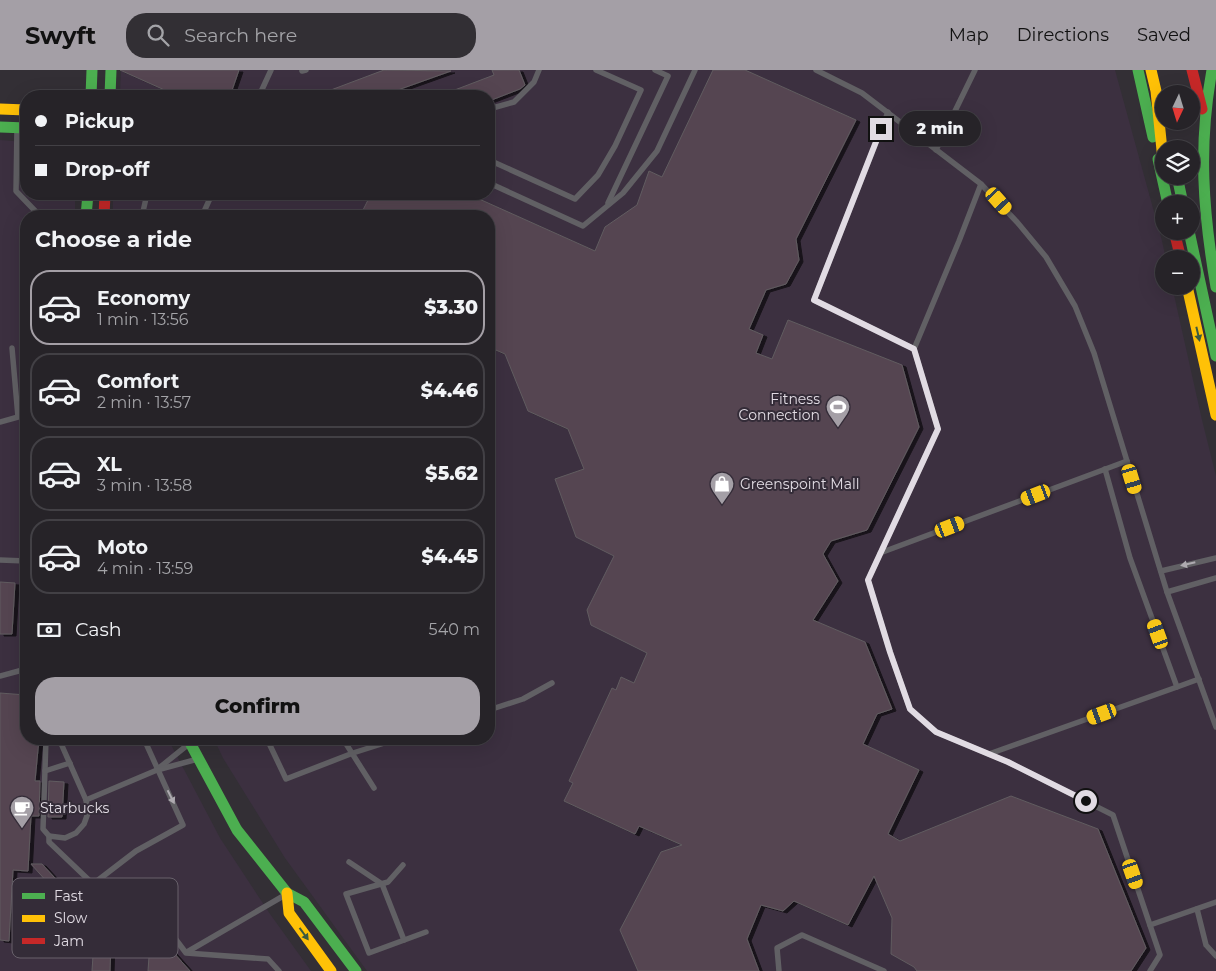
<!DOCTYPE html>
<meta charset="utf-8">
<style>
:root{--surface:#262328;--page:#322f34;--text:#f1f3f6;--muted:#a4a4a8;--line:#424045;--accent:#a49fa6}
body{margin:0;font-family:Montserrat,sans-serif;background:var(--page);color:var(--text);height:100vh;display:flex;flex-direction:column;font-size:19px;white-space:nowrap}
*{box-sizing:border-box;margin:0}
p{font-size:16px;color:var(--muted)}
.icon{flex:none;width:28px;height:28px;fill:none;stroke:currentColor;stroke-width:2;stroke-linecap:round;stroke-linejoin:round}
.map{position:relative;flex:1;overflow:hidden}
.drawer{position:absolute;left:20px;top:140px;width:475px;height:535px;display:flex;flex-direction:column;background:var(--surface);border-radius:20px;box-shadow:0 5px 20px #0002,0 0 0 1px var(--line)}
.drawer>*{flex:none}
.guide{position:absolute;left:20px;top:20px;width:475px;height:110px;border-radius:20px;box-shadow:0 5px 20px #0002,0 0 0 1px var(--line);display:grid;align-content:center;height:110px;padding:0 15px;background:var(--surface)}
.needle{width:32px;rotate:184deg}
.fabs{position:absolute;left:1155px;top:15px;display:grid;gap:10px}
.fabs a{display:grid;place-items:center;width:45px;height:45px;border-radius:50%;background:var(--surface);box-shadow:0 5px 20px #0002,0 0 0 1px var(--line);font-size:25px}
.end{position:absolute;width:22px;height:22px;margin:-11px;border:6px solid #e1dbe3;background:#111;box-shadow:0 0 0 2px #111}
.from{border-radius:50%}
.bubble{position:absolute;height:35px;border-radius:18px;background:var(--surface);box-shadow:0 5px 20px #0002,0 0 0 1px var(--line);font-size:16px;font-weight:800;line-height:35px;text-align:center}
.car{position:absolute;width:15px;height:30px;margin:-15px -8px;border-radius:6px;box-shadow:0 0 4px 1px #0007;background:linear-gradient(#f5c518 24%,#345 0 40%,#f5c518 0 76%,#345 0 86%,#f5c518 0)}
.guide b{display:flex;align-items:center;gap:18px;height:48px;font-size:19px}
.guide b+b{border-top:1px solid var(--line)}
.guide i{width:12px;height:12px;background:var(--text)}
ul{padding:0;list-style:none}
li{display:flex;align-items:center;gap:15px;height:75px;margin:0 10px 8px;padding:0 5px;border:2px solid var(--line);border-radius:20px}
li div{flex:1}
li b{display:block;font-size:19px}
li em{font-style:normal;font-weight:800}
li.active{border-color:var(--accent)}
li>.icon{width:45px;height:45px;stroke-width:1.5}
h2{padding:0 15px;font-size:22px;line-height:60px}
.pay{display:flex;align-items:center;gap:12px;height:55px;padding:0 15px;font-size:19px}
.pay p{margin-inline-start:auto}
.primary-button{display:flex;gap:10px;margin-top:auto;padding:10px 15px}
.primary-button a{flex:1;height:58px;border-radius:20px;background:var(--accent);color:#111;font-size:20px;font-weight:800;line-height:58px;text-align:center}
header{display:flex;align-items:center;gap:30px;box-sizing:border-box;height:70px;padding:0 25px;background:var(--accent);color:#111}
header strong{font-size:24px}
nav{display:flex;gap:28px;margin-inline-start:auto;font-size:18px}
.search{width:350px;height:45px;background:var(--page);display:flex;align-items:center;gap:12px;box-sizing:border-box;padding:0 18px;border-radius:20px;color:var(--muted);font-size:19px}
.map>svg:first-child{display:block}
.built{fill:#3c3040}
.building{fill:#554551;stroke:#615c60;filter:url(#shadow)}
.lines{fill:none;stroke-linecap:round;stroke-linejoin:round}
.lane{stroke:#616064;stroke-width:5.5}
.fast{stroke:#4caf50;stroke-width:11}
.slow{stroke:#ffc107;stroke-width:11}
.jam{stroke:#c62828;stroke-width:11}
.oneway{fill:#3c5a40}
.oneway2{fill:#aeaab0}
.route{stroke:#e1dbe3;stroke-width:6}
.labels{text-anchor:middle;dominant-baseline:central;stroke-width:4;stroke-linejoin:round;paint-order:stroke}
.poi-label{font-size:14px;fill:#e1dbe3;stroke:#342c38;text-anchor:start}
.key{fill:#342c38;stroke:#68616b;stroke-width:1}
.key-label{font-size:14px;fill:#e1dbe3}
</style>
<header>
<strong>Swyft</strong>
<div class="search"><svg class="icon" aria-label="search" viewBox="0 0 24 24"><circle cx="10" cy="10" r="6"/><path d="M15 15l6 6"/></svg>Search here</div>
<nav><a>Map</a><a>Directions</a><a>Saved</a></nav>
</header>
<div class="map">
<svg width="1216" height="901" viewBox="0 0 1216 901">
<defs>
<filter id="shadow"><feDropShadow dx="4" dy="2" stdDeviation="0" flood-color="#0009"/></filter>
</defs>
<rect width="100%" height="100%" fill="#332f35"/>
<g class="built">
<path d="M121 0H1115L1162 171 1166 189H1164V216H1172L1202 350 1216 406V901H367L285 788 223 688 214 669H489V146H113V124H489V26H121L120 23Z"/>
<path d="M0 70 26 72V124H75V146H26V669H168L220 768 270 844 311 901H0Z"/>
</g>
<g class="building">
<path d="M120 0H239L230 26H178Z"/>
<path d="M384 0 451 1 381 26H315Z"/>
<path d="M492 0H519L525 15 520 19 489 31V26H439L494 5Z"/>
<path d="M713 0H745L856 50 796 169 799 190 786 214 766 220 749 259 763 265 756 283 772 289 788 250 902 295 919 357 867 460 831 471 823 484 838 511 813 550 865 572 892 639 877 644 863 674 919 700 888 764 900 771 1011 726 1098 759 1146 878 1131 901H917L914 897 891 884 892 848 874 806 848 855 794 831 783 841 761 835 747 869 759 901H638L620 860 661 782 682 775 639 756 635 764 564 731 573 713 569 711 612 618 616 620 621 607 634 613 647 583 591 555 587 540 614 486 576 467 555 409 584 399 568 359 528 341 505 284 489 277V146H360L371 124H468L595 181 605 157 637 135 649 101 662 107Z"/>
<path d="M0 512 15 513 12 564H0Z"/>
<path d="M0 623 26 625V669H39L35 711H40L39 746H31L28 801 13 800 9 871 0 870Z"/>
<path d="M49 711 64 712 62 747H48Z"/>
<path d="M31 794H42L101 858 100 870 111 871 110 901H92L94 870H99Z"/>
<path d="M150 873H165L190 901H148Z"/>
</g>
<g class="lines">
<g class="lane">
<path d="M816 0 862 23 981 114 1017 152 1046 187 1075 236 1094 283 1167 522 1216 657"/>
<path d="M302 1 306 0"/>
<path d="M259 26 271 0"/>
<path d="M489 39 514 32 534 12 539 0"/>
<path d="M888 42 814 230 914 279 938 359 868 510 890 582 910 639 936 662 1008 692 1113 745 1160 885 1150 901"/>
<path d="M17 58 16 121 40 146"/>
<path d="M936 80 975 0"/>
<path d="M489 90 575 129 598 105 615 76 641 20 596 0"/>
<path d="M489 113 583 156 623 123 657 81 695 0"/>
<path d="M608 133 668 6 655 0"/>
<path d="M142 146 147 124"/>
<path d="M202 146 212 124"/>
<path d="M914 279 959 171 981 114"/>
<path d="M0 352 18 347 12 278"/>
<path d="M880 483 1127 391"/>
<path d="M0 490 26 491"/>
<path d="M1161 501 1216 488"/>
<path d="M1167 522 1216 508"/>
<path d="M0 606 26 599"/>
<path d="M1177 617 1199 609"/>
<path d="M489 640 523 629 552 613"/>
<path d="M46 669 43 759 49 766V772L93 814 136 781 183 755 144 669"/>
<path d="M267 669 286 709 353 683 397 669"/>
<path d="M343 669 374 718"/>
<path d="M989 684 1177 617 1130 488 1105 399"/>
<path d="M159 698 190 673"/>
<path d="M45 701 70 693"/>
<path d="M86 730 157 700 198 689"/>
<path d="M49 766 65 768 76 763 84 754 88 743 86 730 59 669"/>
<path d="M349 792 382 814 404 870"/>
<path d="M403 795 388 812 346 824 369 883 426 862"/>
<path d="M1197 839 1206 875 1216 886"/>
<path d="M159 847 186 883 268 889 279 901"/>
<path d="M1150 855 1216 832"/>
<path d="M187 882 285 825"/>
<path d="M779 901 777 878 802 865 884 901"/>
</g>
<g class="fast">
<path d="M1138 0 1153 67"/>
<path d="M1212 0C1198 75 1203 142 1216 217"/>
<path d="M91 26 92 0"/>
<path d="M110 26 111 0"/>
<path d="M0 57 26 58"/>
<path d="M1158 89 1168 134"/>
<path d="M1177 106 1183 134"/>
<path d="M86 146 88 124"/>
<path d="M1189 161 1216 286"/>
<path d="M188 669 237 760 287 823 304 832 356 901"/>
</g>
<g class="slow">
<path d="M1151 0 1156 21 1164 100"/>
<path d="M0 39 26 40"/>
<path d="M1187 216 1216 345"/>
<path d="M287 823 289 843 331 901"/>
</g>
<g class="jam">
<path d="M1192 0 1202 39"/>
<path d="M104 146 105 124"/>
<path d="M1174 161 1181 189"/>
</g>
</g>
<defs><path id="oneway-solid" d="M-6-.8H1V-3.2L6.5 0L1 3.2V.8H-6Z" transform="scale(1.25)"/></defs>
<g class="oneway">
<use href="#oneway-solid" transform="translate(1198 264) rotate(77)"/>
<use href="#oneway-solid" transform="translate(304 864) rotate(54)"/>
</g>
<g class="oneway2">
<use href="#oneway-solid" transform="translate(1188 494) rotate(167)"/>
<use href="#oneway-solid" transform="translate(171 727) rotate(63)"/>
</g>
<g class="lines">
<path class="route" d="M881 59 814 230 914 279 938 359 868 510 890 582 910 639 936 662 1008 692 1086 731"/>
</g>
<defs>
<symbol id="stadium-pin" viewBox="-11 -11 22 30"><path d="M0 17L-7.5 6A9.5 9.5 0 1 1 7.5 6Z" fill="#a49fa6" stroke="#342c38"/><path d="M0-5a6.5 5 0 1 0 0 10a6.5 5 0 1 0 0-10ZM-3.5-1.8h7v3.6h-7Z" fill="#fff"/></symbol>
<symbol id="shop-pin" viewBox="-11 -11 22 30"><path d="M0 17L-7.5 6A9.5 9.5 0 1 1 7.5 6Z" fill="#a49fa6" stroke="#342c38"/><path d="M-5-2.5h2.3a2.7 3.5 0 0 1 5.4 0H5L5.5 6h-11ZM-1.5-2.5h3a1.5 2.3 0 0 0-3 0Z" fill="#fff"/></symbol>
<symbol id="cafe-pin" viewBox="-11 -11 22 30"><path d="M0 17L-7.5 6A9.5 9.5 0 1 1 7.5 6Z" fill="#a49fa6" stroke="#342c38"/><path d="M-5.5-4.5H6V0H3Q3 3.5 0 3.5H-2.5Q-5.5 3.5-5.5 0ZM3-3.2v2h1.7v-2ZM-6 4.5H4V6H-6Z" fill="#fff"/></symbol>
</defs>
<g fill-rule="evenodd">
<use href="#stadium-pin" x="824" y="323" width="28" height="38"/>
<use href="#shop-pin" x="708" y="400" width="28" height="38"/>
<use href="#cafe-pin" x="8" y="724" width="28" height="38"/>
</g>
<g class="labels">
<g class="poi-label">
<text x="820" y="329" text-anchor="end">Fitness<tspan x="820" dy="16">Connection</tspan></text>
<text x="740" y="414">Greenspoint Mall</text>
<text x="40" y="738">Starbucks</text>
</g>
</g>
<rect x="12" y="808" width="166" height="80" rx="8" class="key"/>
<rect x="22" y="823" width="23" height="6" fill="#4caf50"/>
<rect x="22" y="845" width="23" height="7" fill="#ffc107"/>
<rect x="22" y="868" width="23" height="6" fill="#c62828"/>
<g class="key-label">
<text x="54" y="831">Fast</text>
<text x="54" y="853">Slow</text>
<text x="54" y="876">Jam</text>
</g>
</svg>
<div class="fabs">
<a><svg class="needle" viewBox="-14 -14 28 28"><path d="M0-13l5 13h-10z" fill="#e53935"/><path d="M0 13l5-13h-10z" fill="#a4a4a8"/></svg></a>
<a><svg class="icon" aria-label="layers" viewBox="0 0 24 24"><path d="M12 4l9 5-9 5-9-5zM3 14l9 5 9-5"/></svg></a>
<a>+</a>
<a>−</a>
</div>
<i class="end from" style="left:1086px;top:731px"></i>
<i class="end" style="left:881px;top:59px"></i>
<div class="bubble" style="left:899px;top:41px;width:82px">2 min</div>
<i class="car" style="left:999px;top:131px;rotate:138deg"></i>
<i class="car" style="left:1132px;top:409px;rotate:163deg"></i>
<i class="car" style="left:1036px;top:425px;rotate:249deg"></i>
<i class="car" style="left:950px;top:457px;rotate:69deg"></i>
<i class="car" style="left:1158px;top:564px;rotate:340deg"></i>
<i class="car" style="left:1102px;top:644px;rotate:250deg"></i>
<i class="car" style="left:1133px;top:804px;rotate:161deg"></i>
<div class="guide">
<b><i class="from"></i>Pickup</b>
<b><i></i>Drop-off</b>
</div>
<section class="drawer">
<h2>Choose a ride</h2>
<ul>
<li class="active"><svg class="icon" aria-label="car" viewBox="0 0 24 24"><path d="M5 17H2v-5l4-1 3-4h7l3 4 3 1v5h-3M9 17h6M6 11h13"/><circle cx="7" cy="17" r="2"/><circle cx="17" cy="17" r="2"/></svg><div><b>Economy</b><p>1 min · 13:56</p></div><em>$3.30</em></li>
<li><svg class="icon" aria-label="car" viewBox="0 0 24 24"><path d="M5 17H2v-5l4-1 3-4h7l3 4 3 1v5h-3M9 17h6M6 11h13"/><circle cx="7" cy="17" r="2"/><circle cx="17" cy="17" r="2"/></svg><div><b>Comfort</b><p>2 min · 13:57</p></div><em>$4.46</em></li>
<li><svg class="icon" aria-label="car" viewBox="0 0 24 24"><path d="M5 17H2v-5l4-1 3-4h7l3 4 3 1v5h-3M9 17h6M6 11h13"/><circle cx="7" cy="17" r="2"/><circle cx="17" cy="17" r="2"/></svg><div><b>XL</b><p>3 min · 13:58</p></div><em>$5.62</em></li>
<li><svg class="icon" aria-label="car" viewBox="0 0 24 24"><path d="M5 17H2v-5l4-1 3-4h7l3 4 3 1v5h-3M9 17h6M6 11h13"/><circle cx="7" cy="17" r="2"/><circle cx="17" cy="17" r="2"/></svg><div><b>Moto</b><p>4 min · 13:59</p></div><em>$4.45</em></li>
</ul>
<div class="pay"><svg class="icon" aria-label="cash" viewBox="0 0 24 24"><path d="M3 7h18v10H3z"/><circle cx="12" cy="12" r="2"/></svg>Cash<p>540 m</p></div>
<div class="primary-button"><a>Confirm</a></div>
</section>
</div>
